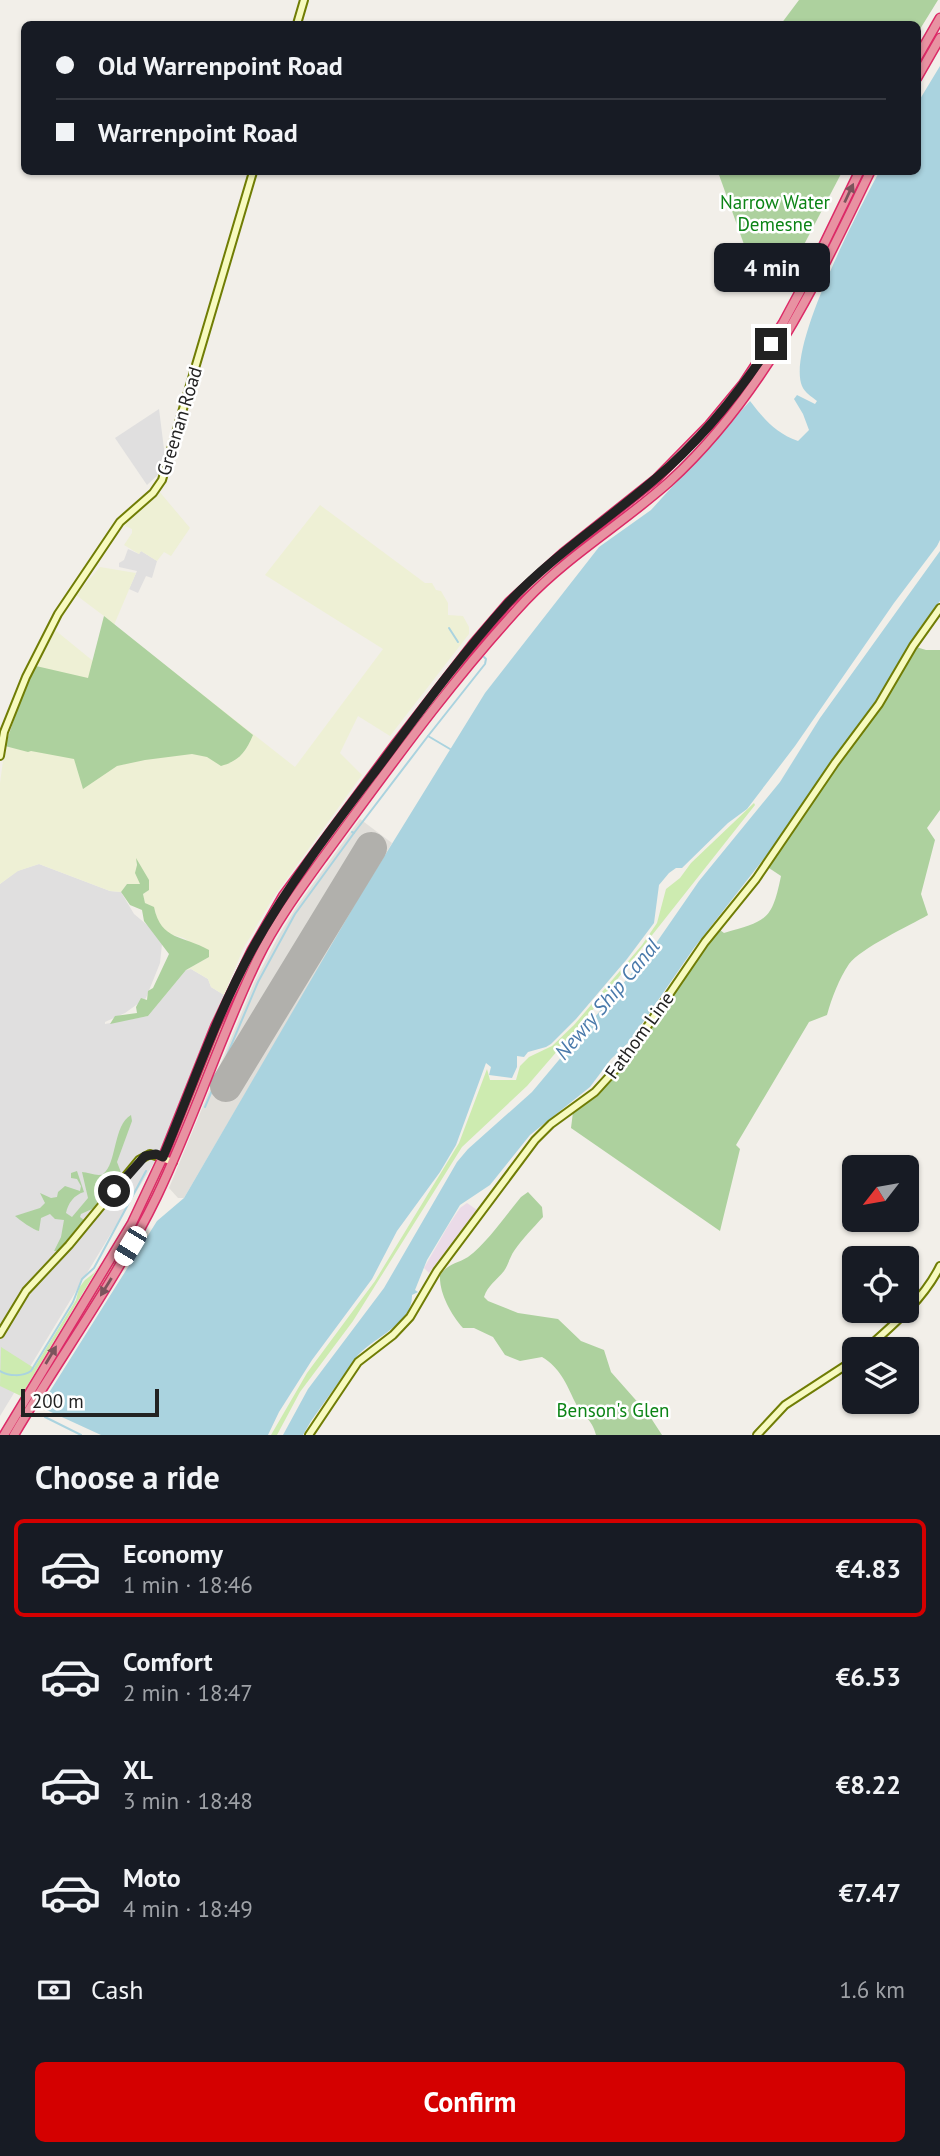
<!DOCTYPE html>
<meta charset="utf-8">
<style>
:root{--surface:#171b24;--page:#20242c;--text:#f1f3f6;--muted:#9ea1a6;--line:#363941;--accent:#d40000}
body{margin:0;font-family:"PT Sans",sans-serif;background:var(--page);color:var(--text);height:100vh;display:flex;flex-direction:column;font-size:26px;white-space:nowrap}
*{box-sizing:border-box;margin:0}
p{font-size:23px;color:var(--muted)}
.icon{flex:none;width:38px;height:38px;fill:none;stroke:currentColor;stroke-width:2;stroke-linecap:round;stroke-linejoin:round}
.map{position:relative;height:1435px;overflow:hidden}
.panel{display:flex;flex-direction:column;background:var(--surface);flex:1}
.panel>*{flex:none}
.guide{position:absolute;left:21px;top:21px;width:900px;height:154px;border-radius:10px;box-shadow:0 2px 5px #0004;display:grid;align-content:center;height:154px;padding:0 35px;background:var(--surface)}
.needle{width:46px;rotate:239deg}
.fabs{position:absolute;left:842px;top:1155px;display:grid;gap:14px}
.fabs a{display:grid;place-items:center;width:77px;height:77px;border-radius:10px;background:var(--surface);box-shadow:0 2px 5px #0004;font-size:35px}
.scale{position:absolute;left:21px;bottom:18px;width:138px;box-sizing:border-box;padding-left:7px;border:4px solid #222;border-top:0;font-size:19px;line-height:24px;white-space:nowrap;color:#222;-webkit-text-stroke:5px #fff;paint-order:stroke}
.end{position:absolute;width:32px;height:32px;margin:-16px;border:9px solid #222;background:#fff;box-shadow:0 0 0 4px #fff}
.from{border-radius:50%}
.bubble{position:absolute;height:49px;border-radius:10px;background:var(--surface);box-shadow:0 2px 5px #0004;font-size:23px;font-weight:700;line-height:49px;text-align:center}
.car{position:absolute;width:21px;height:42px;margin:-21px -10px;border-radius:9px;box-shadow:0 0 5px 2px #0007;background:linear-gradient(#fff 24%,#345 0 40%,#fff 0 76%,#345 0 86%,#fff 0)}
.guide b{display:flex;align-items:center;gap:24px;height:66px;font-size:26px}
.guide b+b{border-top:2px solid var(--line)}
.guide i{width:18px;height:18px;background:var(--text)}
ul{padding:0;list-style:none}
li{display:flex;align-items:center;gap:21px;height:98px;margin:0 14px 10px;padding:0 21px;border:4px solid transparent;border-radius:10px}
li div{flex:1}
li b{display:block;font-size:26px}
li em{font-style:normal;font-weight:700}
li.active{border-color:var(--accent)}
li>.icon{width:63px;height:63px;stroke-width:1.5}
h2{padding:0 35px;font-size:32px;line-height:84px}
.pay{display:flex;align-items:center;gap:18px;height:77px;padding:0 35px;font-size:26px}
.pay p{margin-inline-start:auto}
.button{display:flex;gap:14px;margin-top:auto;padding:14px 35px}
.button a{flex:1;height:80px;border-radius:10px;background:var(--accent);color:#fff;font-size:28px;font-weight:700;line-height:80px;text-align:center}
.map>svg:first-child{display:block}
.residential{fill:#e0dfdf}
.industrial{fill:#ebdbe8}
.airport{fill:#e1dfda}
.farmland{fill:#eef0d5}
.grass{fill:#cdebb0}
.forest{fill:#add19e}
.water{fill:#aad3df}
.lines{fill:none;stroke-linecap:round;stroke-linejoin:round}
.stream{stroke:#aad3df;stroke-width:2}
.runway{stroke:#b1b0ac;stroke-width:32}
.secondary-casing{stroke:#707d05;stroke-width:10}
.highway-casing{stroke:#dc2a67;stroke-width:11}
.secondary{stroke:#f7fabf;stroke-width:6}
.highway{stroke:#e892a2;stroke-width:8}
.oneway{fill:#7b545c}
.route{stroke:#222;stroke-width:9}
.labels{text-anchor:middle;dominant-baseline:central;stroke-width:5;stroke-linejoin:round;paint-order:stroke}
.park-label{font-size:19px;fill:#0c8416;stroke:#fff}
.street-label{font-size:19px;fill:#222;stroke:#fff}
.water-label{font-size:21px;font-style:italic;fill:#4a7aab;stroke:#fff}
</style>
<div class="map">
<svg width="940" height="1435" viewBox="0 0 940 1435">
<rect width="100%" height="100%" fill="#f2efe9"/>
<g class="residential">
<path d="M159 409 165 457 162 471 147 485 115 438Z"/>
<path d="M128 549 139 554 141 551 157 561 152 578 146 576 138 593 129 589 137 571 119 567V563L124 560Z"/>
<path d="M39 864 110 891 121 892 134 914 152 929 162 944 160 963 146 998 125 1013 105 1022V1024L148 1016 186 970 191 969 208 979 211 987 224 995 166 1143 0 1416V884L17 871Z"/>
</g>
<path class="industrial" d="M467 1203 477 1210 429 1273 424 1268 448 1226 460 1208Z"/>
<path class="airport" d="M360 819 392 843 184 1198H178L169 1188 254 983 279 935 297 906Z"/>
<g class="farmland">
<path d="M158 490 190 528 171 556 164 552 157 561 141 551 139 554 124 545 132 533V529L123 525 126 518Z"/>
<path d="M320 505 425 583H432L436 590 441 591 448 603V615L463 616 469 627V634L390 736 358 716 340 753 362 775 273 898 243 949 224 995 211 987 208 979 191 969 186 970 209 957 184 938 169 934 157 923 155 910 145 903 143 894 149 890 136 861 141 885 127 884 121 892 110 891 39 864 18 871 0 884V783L5 746 26 684 55 630 93 661 104 616 76 595 100 567 136 573 114 625 295 767 383 649 265 575Z"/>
</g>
<g class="grass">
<path d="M382 767 385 769 300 886 229 1014 170 1155H168L237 985 264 933 297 881Z"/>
<path d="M754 803 755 805 596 1006 527 1086 462 1147 353 1321 300 1392 277 1435H271L307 1373 375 1281 459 1143 487 1069 490 1080H516L520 1066 529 1057 552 1046 574 1025 642 945 657 923 666 889 680 878 691 863Z"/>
<path d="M163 1166 167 1167C124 1261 65 1347 11 1435H7Z"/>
<path d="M102 1261 21 1396 0 1386 1 1347 34 1368 76 1300 79 1288 85 1280 94 1273Z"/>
</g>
<g class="forest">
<path d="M799 0H938L917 34V24H781Z"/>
<path d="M718 172H842L786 279 746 250Z"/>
<path d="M104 616 253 735C246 752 239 761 221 766L207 757 192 754 145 760 117 766 83 789 74 759 31 751 28 752 5 746 26 684 36 666 88 678Z"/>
<path d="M913 646 926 650H940V810L927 828 935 840 921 894 928 915C909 926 861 948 849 964 839 979 832 997 827 1015L809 1022 736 1145 740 1149 720 1231 571 1128 573 1112 610 1076 716 927 724 933C767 921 772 920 781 876L766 866 879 704Z"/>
<path d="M136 858 149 880V890L143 894 145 903 154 907C161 941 183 935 209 950V957L186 970 148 1016 110 1024 115 1016 137 1013 136 1007 141 998 147 1000 148 991 153 988 169 954 144 921 142 910 130 905 121 892 127 884H140L135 873 137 865Z"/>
<path d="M131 1115 132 1121 117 1162 122 1175 92 1209 81 1214 80 1217 84 1220 58 1251H54L61 1237 64 1220 55 1219 50 1214 41 1218 39 1231C33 1230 20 1220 15 1216L40 1208 45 1203 40 1193 51 1198 57 1197 58 1192 65 1186 80 1191 81 1186 77 1179 71 1178V1173L77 1171 84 1192C74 1195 68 1203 66 1213L72 1217 88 1198 82 1172C88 1172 98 1177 103 1174 117 1164 113 1125 131 1115Z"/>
<path d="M528 1192 542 1207 543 1217C533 1228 523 1238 514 1251 510 1257 508 1265 504 1271 496 1281 488 1285 484 1297L488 1301 518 1313 558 1319 581 1341 604 1350 611 1372 649 1415 662 1435H596C592 1418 581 1415 575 1402 566 1383 560 1368 542 1357L520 1361 505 1355 493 1337 474 1328H463C451 1314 439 1293 440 1275 450 1262 457 1264 468 1257 488 1242 505 1216 521 1197Z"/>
</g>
<g class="water">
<path d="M940 66V540L937 546 894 603 795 746 747 809 728 823 682 868H676L669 873 659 885 654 923 627 959 576 1019 551 1044 546 1047 528 1052 524 1057 517 1056V1067L512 1078 489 1075 491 1067 486 1063 456 1145 440 1172 397 1231 372 1279 312 1360 279 1412 268 1435H101L40 1407 157 1221 184 1198 361 894 485 693 599 547 651 510 750 401C764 419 775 433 798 441L809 430 803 414 794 399 797 395 815 404 817 401C811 396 805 393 802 386 786 347 859 210 879 172H917V104Z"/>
<path d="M940 551V601L919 629 884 689 766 856 694 948 630 1041 611 1059 590 1087 530 1135 490 1185 460 1205 427 1260 415 1290 418 1292 412 1295C413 1323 375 1337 358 1355L311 1421 303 1435H283L308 1389 384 1288 457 1162 468 1149 532 1092 652 949 699 881 780 782 820 718Z"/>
</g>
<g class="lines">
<g class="stream">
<path d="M449 628 458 642"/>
<path d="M428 736 485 664 486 659 484 657"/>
<path d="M352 832 354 833 428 736 450 749"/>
<path d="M205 1107 258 982 295 914 354 833"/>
<path d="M0 1371C9 1376 22 1377 31 1371L73 1302 82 1279 94 1268 146 1171"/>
<path d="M45 1417 81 1435"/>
</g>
<path class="runway" d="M226 1086 371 848"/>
<defs>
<g id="secondary">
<path d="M297 24 304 0"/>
<path d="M0 756 4 732 26 677 58 614 120 522 153 493 162 480 253 172"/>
<path d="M0 1334 26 1291 69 1245 139 1160 150 1154 173 1162"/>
<path d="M866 1349C893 1325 924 1299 940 1266"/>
<path d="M309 1435 358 1362 393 1335 410 1317 437 1271 535 1140 551 1124 595 1092 625 1059 705 942 756 879 835 763 879 704 913 646 940 608"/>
<path d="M757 1435 785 1405 854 1360"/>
</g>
<g id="highway">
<path d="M917 58 940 18"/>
<path d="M917 78 940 38"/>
<path d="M4 1435 132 1223 163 1157 215 1027 252 950 283 896 394 746 473 644 509 602 563 553 656 479 709 425 743 384 783 323 812 269 859 172"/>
<path d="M14 1435C61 1355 117 1279 157 1196 194 1119 220 1037 257 960 275 923 300 889 324 856 388 769 452 679 526 600 569 555 623 523 669 482 763 396 816 284 870 172"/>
</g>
</defs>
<use href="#secondary" class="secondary-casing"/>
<use href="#highway" class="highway-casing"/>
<use href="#secondary" class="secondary"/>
<use href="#highway" class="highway"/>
</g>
<defs><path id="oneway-solid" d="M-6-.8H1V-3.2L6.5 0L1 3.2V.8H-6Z" transform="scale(1.75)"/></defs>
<g class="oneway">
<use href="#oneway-solid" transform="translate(849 193) rotate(-65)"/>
<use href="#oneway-solid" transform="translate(106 1287) rotate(122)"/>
<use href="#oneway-solid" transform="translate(51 1355) rotate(-59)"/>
</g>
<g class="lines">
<path class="route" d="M114 1191 145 1156 156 1154 163 1157C192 1088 216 1015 253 948 289 883 335 824 380 765 421 710 462 654 508 603 551 557 606 521 654 480 699 442 739 393 771 344"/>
</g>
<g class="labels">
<g class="park-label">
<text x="775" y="202">Narrow Water<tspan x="775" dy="22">Demesne</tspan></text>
<text x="613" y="1410">Benson's Glen</text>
</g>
<g class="street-label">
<text transform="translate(179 421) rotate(-73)">Greenan Road</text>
<text transform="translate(639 1035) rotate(-54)">Fathom Line</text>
</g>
<g class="water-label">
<text transform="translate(607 999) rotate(-50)">Newry Ship Canal</text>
</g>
</g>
</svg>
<div class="fabs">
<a><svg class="needle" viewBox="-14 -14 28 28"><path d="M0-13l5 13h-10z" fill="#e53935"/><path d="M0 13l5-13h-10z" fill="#9ea1a6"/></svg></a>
<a><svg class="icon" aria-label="locate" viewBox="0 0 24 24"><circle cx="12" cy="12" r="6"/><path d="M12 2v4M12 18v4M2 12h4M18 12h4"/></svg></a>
<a><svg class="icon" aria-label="layers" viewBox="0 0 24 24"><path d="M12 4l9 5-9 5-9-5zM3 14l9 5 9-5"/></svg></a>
</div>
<div class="scale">200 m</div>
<i class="end from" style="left:114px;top:1191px"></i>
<i class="end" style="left:771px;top:344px"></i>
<div class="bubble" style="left:714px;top:243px;width:116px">4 min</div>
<i class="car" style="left:130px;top:1246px;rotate:211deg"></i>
<div class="guide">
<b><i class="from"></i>Old Warrenpoint Road</b>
<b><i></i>Warrenpoint Road</b>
</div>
</div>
<section class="panel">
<h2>Choose a ride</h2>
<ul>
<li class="active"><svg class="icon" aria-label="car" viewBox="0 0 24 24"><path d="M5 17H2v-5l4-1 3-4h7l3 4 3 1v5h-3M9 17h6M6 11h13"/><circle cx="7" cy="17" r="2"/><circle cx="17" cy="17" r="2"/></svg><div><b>Economy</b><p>1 min · 18:46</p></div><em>€4.83</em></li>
<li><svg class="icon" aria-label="car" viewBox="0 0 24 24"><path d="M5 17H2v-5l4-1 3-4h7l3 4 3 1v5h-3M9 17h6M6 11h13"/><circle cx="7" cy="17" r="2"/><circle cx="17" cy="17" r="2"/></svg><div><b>Comfort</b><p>2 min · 18:47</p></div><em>€6.53</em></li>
<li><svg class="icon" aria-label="car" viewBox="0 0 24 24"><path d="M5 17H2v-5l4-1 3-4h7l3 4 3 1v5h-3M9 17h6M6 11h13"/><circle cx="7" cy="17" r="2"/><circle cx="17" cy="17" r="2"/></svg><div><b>XL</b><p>3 min · 18:48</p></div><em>€8.22</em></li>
<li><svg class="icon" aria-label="car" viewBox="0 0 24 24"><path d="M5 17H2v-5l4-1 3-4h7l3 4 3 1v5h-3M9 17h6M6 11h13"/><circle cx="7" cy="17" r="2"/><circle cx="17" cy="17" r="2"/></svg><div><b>Moto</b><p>4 min · 18:49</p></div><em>€7.47</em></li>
</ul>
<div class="pay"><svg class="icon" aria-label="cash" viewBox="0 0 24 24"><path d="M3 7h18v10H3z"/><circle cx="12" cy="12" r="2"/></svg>Cash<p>1.6 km</p></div>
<div class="button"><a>Confirm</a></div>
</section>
